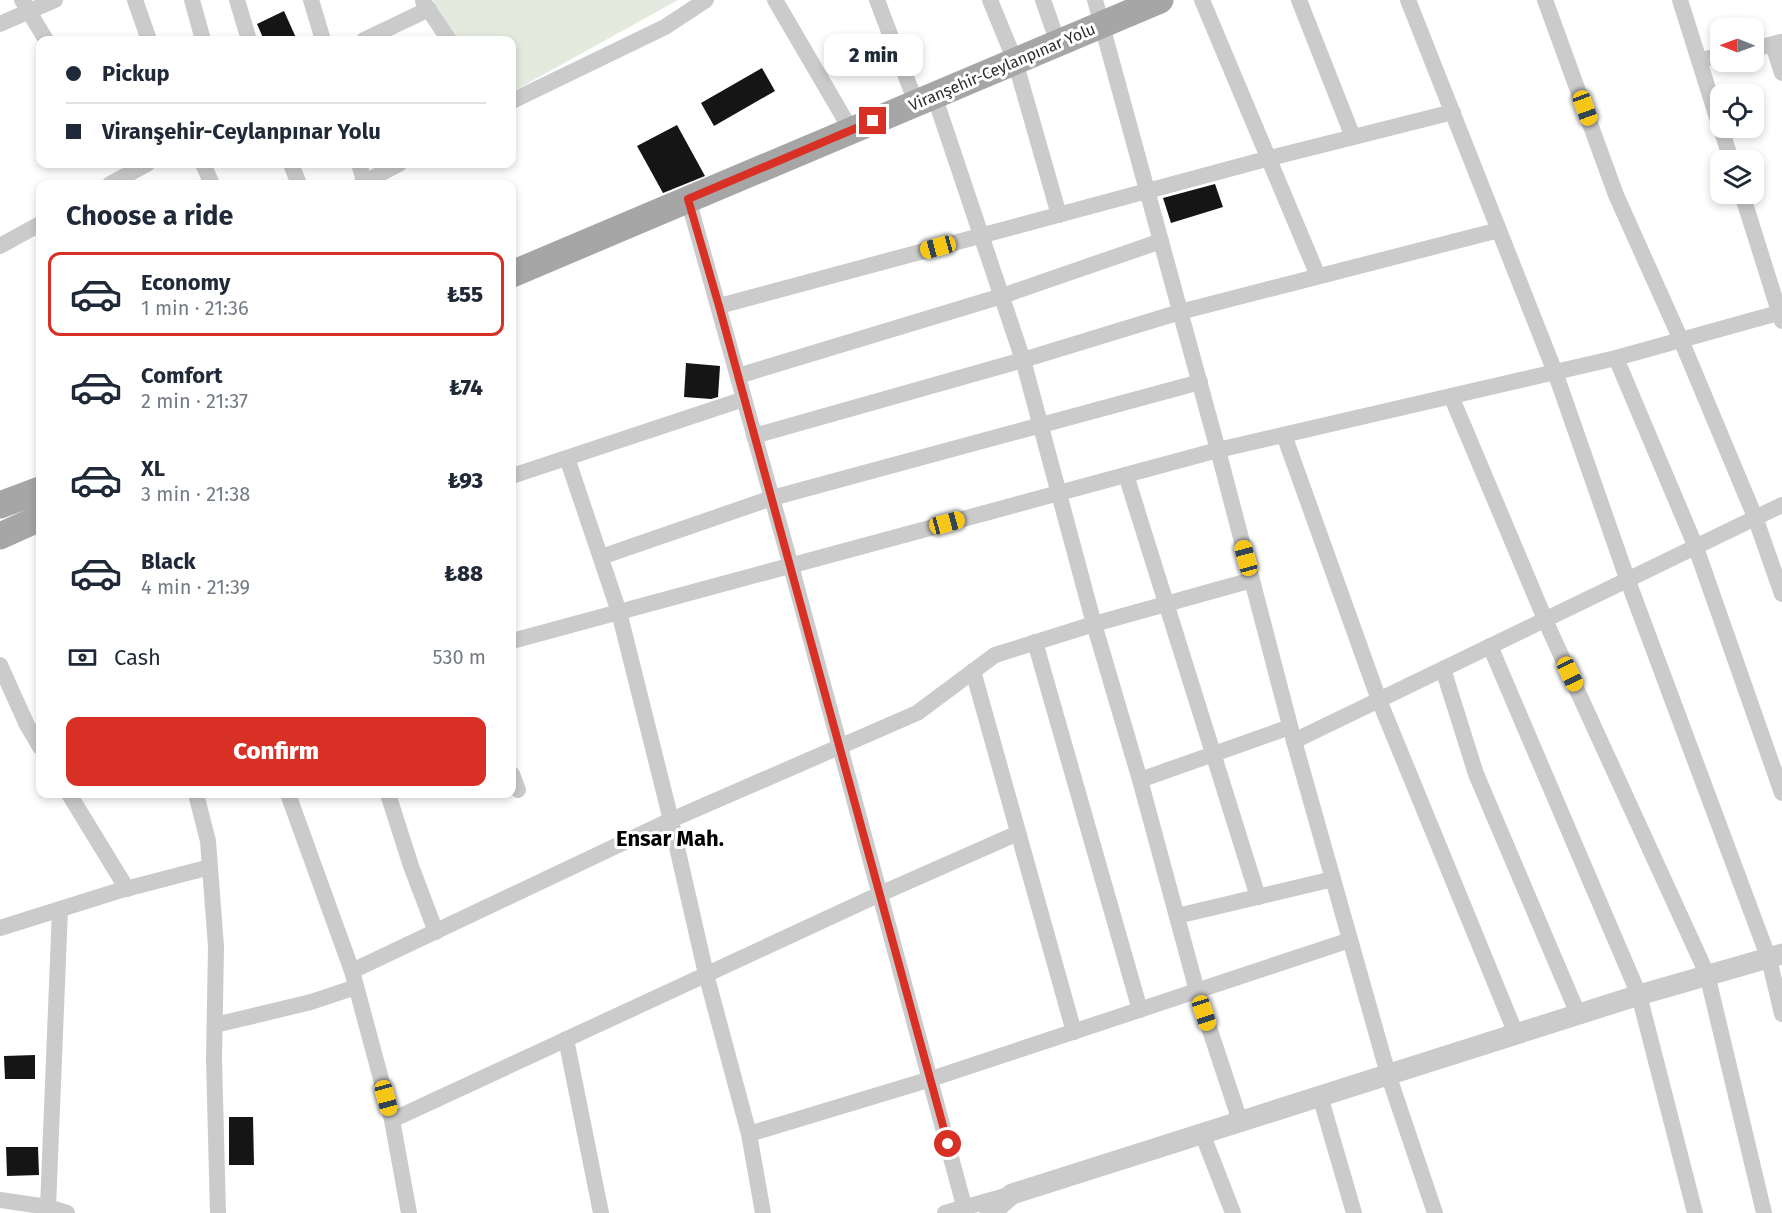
<!DOCTYPE html>
<meta charset="utf-8">
<style>
:root{--surface:#fff;--page:#f6f6f7;--text:#1f2937;--muted:#747a83;--line:#e0e1e3;--accent:#d93025}
body{margin:0;font-family:"Fira Sans",sans-serif;background:var(--page);color:var(--text);height:100vh;display:flex;flex-direction:column;font-size:22px;white-space:nowrap}
*{box-sizing:border-box;margin:0}
p{font-size:20px;color:var(--muted)}
.icon{flex:none;width:33px;height:33px;fill:none;stroke:currentColor;stroke-width:2;stroke-linecap:round;stroke-linejoin:round}
.map{position:relative;flex:1;overflow:hidden}
.side{position:absolute;left:36px;top:180px;width:480px;height:618px;display:flex;flex-direction:column;background:var(--surface);border-radius:12px;box-shadow:0 3px 9px #0003}
.side>*{flex:none}
.hud{position:absolute;left:36px;top:36px;width:480px;height:132px;border-radius:12px;box-shadow:0 3px 9px #0003;display:grid;align-content:center;height:132px;padding:0 30px;background:var(--surface)}
.needle{width:39px;rotate:271deg}
.buttons{position:absolute;left:1710px;top:18px;display:grid;gap:12px}
.buttons a{display:grid;place-items:center;width:54px;height:54px;border-radius:12px;background:var(--surface);box-shadow:0 3px 9px #0003;font-size:30px}
.end{position:absolute;width:27px;height:27px;margin:-14px;border:8px solid #d93025;background:#fff;box-shadow:0 0 0 3px #fff}
.from{border-radius:50%}
.bubble{position:absolute;height:42px;border-radius:12px;background:var(--surface);box-shadow:0 3px 9px #0003;font-size:20px;font-weight:800;line-height:42px;text-align:center}
.car{position:absolute;width:18px;height:36px;margin:-18px -9px;border-radius:8px;box-shadow:0 0 4px 2px #0007;background:linear-gradient(#f5c518 24%,#345 0 40%,#f5c518 0 76%,#345 0 86%,#f5c518 0)}
.hud b{display:flex;align-items:center;gap:21px;height:57px;font-size:22px}
.hud b+b{border-top:2px solid var(--line)}
.hud i{width:15px;height:15px;background:var(--text)}
ul{padding:0;list-style:none}
li{display:flex;align-items:center;gap:18px;height:84px;margin:0 12px 9px;padding:0 18px;border:3px solid transparent;border-radius:12px}
li div{flex:1}
li b{display:block;font-size:22px}
li em{font-style:normal;font-weight:800}
li.on{border-color:var(--accent)}
li>.icon{width:54px;height:54px;stroke-width:1.5}
h2{padding:0 30px;font-size:27px;line-height:72px}
.pay{display:flex;align-items:center;gap:15px;height:66px;padding:0 30px;font-size:22px}
.pay p{margin-inline-start:auto}
.action{display:flex;gap:12px;margin-top:auto;padding:12px 30px}
.action a{flex:1;height:69px;border-radius:12px;background:var(--accent);color:#fff;font-size:24px;font-weight:800;line-height:69px;text-align:center}
.map>svg:first-child{display:block}
.green{fill:#e4eade}
.building{fill:#151515}
.lines{fill:none;stroke-linecap:round;stroke-linejoin:round}
.minor{stroke:#cbcbcb;stroke-width:16}
.tertiary{stroke:#cbcbcb;stroke-width:21}
.primary{stroke:#a6a6a6;stroke-width:27}
.route{stroke:#d93025;stroke-width:8}
.labels{text-anchor:middle;dominant-baseline:central;stroke-width:6;stroke-linejoin:round;paint-order:stroke}
.street-label{font-size:16px;fill:#2e2e2e;stroke:#fff}
.district-label{font-size:22px;font-weight:bold;fill:#000;stroke:#fff}
</style>
<div class="map">
<svg width="1782" height="1213" viewBox="0 0 1782 1213">
<rect width="100%" height="100%" fill="#fff"/>
<path class="green" d="M433 0H678L512 92V40H457Z"/>
<g class="building">
<path d="M284 11 297 40H264L257 24Z"/>
<path d="M762 68 775 91 714 126 701 103Z"/>
<path d="M677 125 705 176 663 193 637 146Z"/>
<path d="M1215 184 1223 207 1171 223 1163 198Z"/>
<path d="M686 363 720 366 718 397 711 399 684 397Z"/>
<path d="M35 1055V1079H5L4 1056Z"/>
<path d="M229 1117H253L254 1165H229Z"/>
<path d="M6 1147H38L39 1175 7 1176Z"/>
</g>
<g class="lines">
<g class="minor">
<path d="M22 0 46 40"/>
<path d="M135 0 149 40"/>
<path d="M192 0 203 40"/>
<path d="M237 0 249 40"/>
<path d="M311 0 323 40"/>
<path d="M775 0 851 130"/>
<path d="M877 0 916 103"/>
<path d="M990 0 1015 61 1059 215"/>
<path d="M1043 0 1058 43"/>
<path d="M1095 0 1218 450 1294 741 1388 1074 1435 1213"/>
<path d="M1202 0 1318 276"/>
<path d="M1299 0 1353 137"/>
<path d="M1408 0 1555 372 1628 581 1769 959 1782 1014"/>
<path d="M1545 0 1616 195 1681 340 1755 517 1782 594"/>
<path d="M1680 0 1720 127"/>
<path d="M423 1 449 40"/>
<path d="M0 24 55 0"/>
<path d="M364 40 429 9"/>
<path d="M1773 45 1782 73"/>
<path d="M1754 49 1781 42"/>
<path d="M1699 60 1720 56"/>
<path d="M934 95 1023 360 1094 624 1140 780 1197 991 1240 1121"/>
<path d="M512 101 665 27 706 0"/>
<path d="M1721 128 1731 160"/>
<path d="M203 164 212 184"/>
<path d="M291 164 299 184"/>
<path d="M359 164 365 184"/>
<path d="M110 184 147 164"/>
<path d="M361 184 399 164"/>
<path d="M1742 194 1782 321"/>
<path d="M688 199 791 566 966 1213"/>
<path d="M0 246 40 224"/>
<path d="M719 306 1270 158 1453 112"/>
<path d="M1616 358 1695 545 1782 793"/>
<path d="M738 376 1002 296 1161 241"/>
<path d="M1451 396 1550 631 1707 974 1764 1213"/>
<path d="M1284 435 1379 700 1516 1034"/>
<path d="M754 436 1023 360 1180 312 1499 230"/>
<path d="M567 458 619 612 668 808 706 974 749 1134 763 1213"/>
<path d="M1126 475 1258 897"/>
<path d="M512 476 744 399"/>
<path d="M601 557 772 498 1200 382"/>
<path d="M512 641 1218 450 1616 358 1782 312"/>
<path d="M1035 642 1140 1010"/>
<path d="M1490 646 1639 995 1695 1213"/>
<path d="M0 665 27 725 40 747"/>
<path d="M1443 669 1476 774 1578 1014"/>
<path d="M973 671 1074 1032"/>
<path d="M1294 741 1782 505"/>
<path d="M512 774 518 790"/>
<path d="M1140 780 1290 727"/>
<path d="M69 794 127 889"/>
<path d="M196 794 208 841 216 947 214 1059 218 1213"/>
<path d="M288 794 352 971 392 1120 409 1213"/>
<path d="M388 794 411 866 436 932"/>
<path d="M1177 916 1333 879"/>
<path d="M0 928 118 891 210 867"/>
<path d="M352 971 671 820 917 713 995 655 1094 624 1252 580"/>
<path d="M215 1025 311 1002 356 987"/>
<path d="M566 1039 601 1213"/>
<path d="M1320 1096 1354 1213"/>
<path d="M392 1120 880 894 1018 833"/>
<path d="M1202 1133 1233 1213"/>
<path d="M749 1134 931 1079 1350 940"/>
<path d="M0 1200 48 1207 67 1213"/>
<path d="M48 1207 60 910"/>
<path d="M945 1213 1009 1195"/>
</g>
<path class="tertiary" d="M990 1213 1012 1194 1639 995 1782 954"/>
<g class="primary">
<path d="M512 274 1160 0"/>
<path d="M0 505 40 490"/>
<path d="M0 536 40 518"/>
</g>
</g>
<g class="lines">
<path class="route" d="M873 121 688 199 719 306 948 1144"/>
</g>
<g class="labels">
<g class="street-label">
<text transform="translate(1002 67) rotate(-23)">Viranşehir-Ceylanpınar Yolu</text>
</g>
<g class="district-label">
<text x="670" y="838">Ensar Mah.</text>
</g>
</g>
</svg>
<div class="buttons">
<a><svg class="needle" viewBox="-14 -14 28 28"><path d="M0-13l5 13h-10z" fill="#e53935"/><path d="M0 13l5-13h-10z" fill="#747a83"/></svg></a>
<a><svg class="icon" aria-label="locate" viewBox="0 0 24 24"><circle cx="12" cy="12" r="6"/><path d="M12 2v4M12 18v4M2 12h4M18 12h4"/></svg></a>
<a><svg class="icon" aria-label="layers" viewBox="0 0 24 24"><path d="M12 4l9 5-9 5-9-5zM3 14l9 5 9-5"/></svg></a>
</div>
<i class="end from" style="left:948px;top:1144px"></i>
<i class="end" style="left:873px;top:121px"></i>
<div class="bubble" style="left:824px;top:34px;width:99px">2 min</div>
<i class="car" style="left:1585px;top:108px;rotate:160deg"></i>
<i class="car" style="left:938px;top:247px;rotate:255deg"></i>
<i class="car" style="left:947px;top:523px;rotate:75deg"></i>
<i class="car" style="left:1246px;top:558px;rotate:345deg"></i>
<i class="car" style="left:1570px;top:674px;rotate:155deg"></i>
<i class="car" style="left:1204px;top:1013px;rotate:162deg"></i>
<i class="car" style="left:386px;top:1098px;rotate:165deg"></i>
<div class="hud">
<b><i class="from"></i>Pickup</b>
<b><i></i>Viranşehir-Ceylanpınar Yolu</b>
</div>
<section class="side">
<h2>Choose a ride</h2>
<ul>
<li class="on"><svg class="icon" aria-label="car" viewBox="0 0 24 24"><path d="M5 17H2v-5l4-1 3-4h7l3 4 3 1v5h-3M9 17h6M6 11h13"/><circle cx="7" cy="17" r="2"/><circle cx="17" cy="17" r="2"/></svg><div><b>Economy</b><p>1 min · 21:36</p></div><em>₺55</em></li>
<li><svg class="icon" aria-label="car" viewBox="0 0 24 24"><path d="M5 17H2v-5l4-1 3-4h7l3 4 3 1v5h-3M9 17h6M6 11h13"/><circle cx="7" cy="17" r="2"/><circle cx="17" cy="17" r="2"/></svg><div><b>Comfort</b><p>2 min · 21:37</p></div><em>₺74</em></li>
<li><svg class="icon" aria-label="car" viewBox="0 0 24 24"><path d="M5 17H2v-5l4-1 3-4h7l3 4 3 1v5h-3M9 17h6M6 11h13"/><circle cx="7" cy="17" r="2"/><circle cx="17" cy="17" r="2"/></svg><div><b>XL</b><p>3 min · 21:38</p></div><em>₺93</em></li>
<li><svg class="icon" aria-label="car" viewBox="0 0 24 24"><path d="M5 17H2v-5l4-1 3-4h7l3 4 3 1v5h-3M9 17h6M6 11h13"/><circle cx="7" cy="17" r="2"/><circle cx="17" cy="17" r="2"/></svg><div><b>Black</b><p>4 min · 21:39</p></div><em>₺88</em></li>
</ul>
<div class="pay"><svg class="icon" aria-label="cash" viewBox="0 0 24 24"><path d="M3 7h18v10H3z"/><circle cx="12" cy="12" r="2"/></svg>Cash<p>530 m</p></div>
<div class="action"><a>Confirm</a></div>
</section>
</div>
